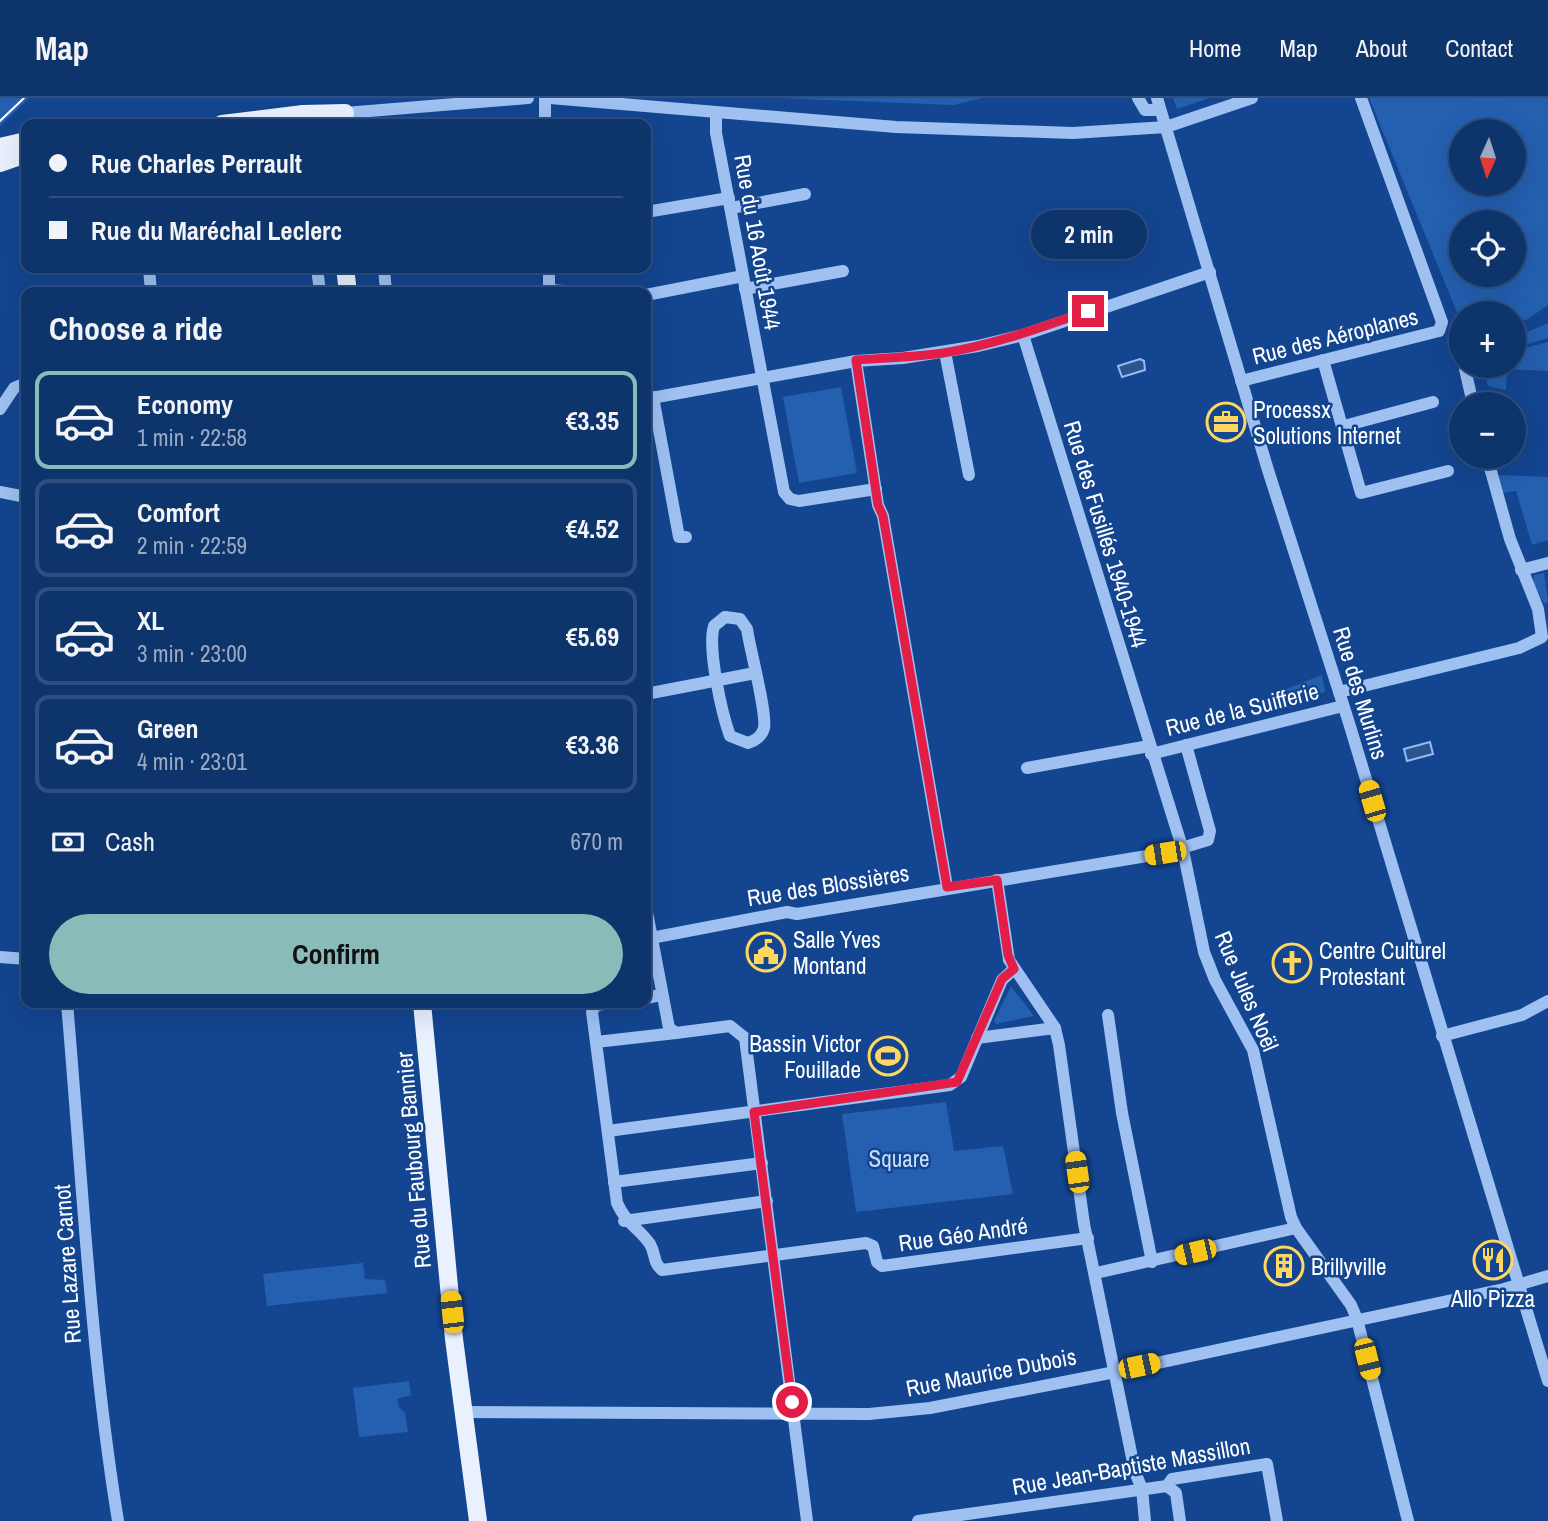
<!DOCTYPE html>
<meta charset="utf-8">
<style>
:root{--surface:#0e346c;--page:#173c72;--text:#f1f3f6;--muted:#9baac2;--line:#2e4f7f;--accent:#8bbbb9}
body{margin:0;font-family:"Archivo Narrow",sans-serif;background:var(--page);color:var(--text);height:100vh;display:flex;flex-direction:column;font-size:26px;white-space:nowrap}
*{box-sizing:border-box;margin:0}
p{font-size:23px;color:var(--muted)}
.icon{flex:none;width:38px;height:38px;fill:none;stroke:currentColor;stroke-width:2;stroke-linecap:round;stroke-linejoin:round}
.map{position:relative;flex:1;overflow:hidden}
.sheet{position:absolute;left:21px;top:189px;width:630px;height:721px;display:flex;flex-direction:column;background:var(--surface);border-radius:14px;box-shadow:0 7px 28px #0002,0 0 0 2px var(--line)}
.sheet>*{flex:none}
.banner{position:absolute;left:21px;top:21px;width:630px;height:154px;border-radius:14px;box-shadow:0 7px 28px #0002,0 0 0 2px var(--line);display:grid;align-content:center;height:154px;padding:0 28px;background:var(--surface)}
.needle{width:46px;rotate:183deg}
.buttons{position:absolute;left:1449px;top:21px;display:grid;gap:14px}
.buttons a{display:grid;place-items:center;width:77px;height:77px;border-radius:50%;background:var(--surface);box-shadow:0 7px 28px #0002,0 0 0 2px var(--line);font-size:35px}
.end{position:absolute;width:32px;height:32px;margin:-16px;border:9px solid #e11d48;background:#fff;box-shadow:0 0 0 4px #fff}
.from{border-radius:50%}
.bubble{position:absolute;height:49px;border-radius:24px;background:var(--surface);box-shadow:0 7px 28px #0002,0 0 0 2px var(--line);font-size:23px;font-weight:700;line-height:49px;text-align:center}
.car{position:absolute;width:21px;height:42px;margin:-21px -10px;border-radius:9px;box-shadow:0 0 5px 2px #0007;background:linear-gradient(#f5c518 24%,#345 0 40%,#f5c518 0 76%,#345 0 86%,#f5c518 0)}
.banner b{display:flex;align-items:center;gap:24px;height:66px;font-size:26px}
.banner b+b{border-top:2px solid var(--line)}
.banner i{width:18px;height:18px;background:var(--text)}
ul{padding:0;list-style:none}
li{display:flex;align-items:center;gap:21px;height:98px;margin:0 14px 10px;padding:0 14px;border:4px solid var(--line);border-radius:14px}
li div{flex:1}
li b{display:block;font-size:26px}
li em{font-style:normal;font-weight:700}
li.on{border-color:var(--accent)}
li>.icon{width:63px;height:63px;stroke-width:1.5}
h2{padding:0 28px;font-size:32px;line-height:84px}
.pay{display:flex;align-items:center;gap:18px;height:77px;padding:0 28px;font-size:26px}
.pay p{margin-inline-start:auto}
.action{display:flex;gap:14px;margin-top:auto;padding:14px 28px}
.action a{flex:1;height:80px;border-radius:42px;background:var(--accent);color:#111;font-size:28px;font-weight:700;line-height:80px;text-align:center}
header{display:flex;align-items:center;gap:42px;box-sizing:border-box;height:98px;padding:0 35px;background:var(--surface);border-bottom:2px solid var(--line)}
header strong{font-size:33px}
nav{display:flex;gap:38px;margin-inline-start:auto;font-size:24px}
.map>svg:first-child{display:block}
.green{fill:#245fb0;fill-rule:evenodd}
.water{fill:#2e548c;stroke:#90bcf5;stroke-width:2}
.lines{fill:none;stroke-linecap:round;stroke-linejoin:round}
.minor{stroke:#9ec1f2;stroke-width:12}
.major{stroke:#e9f1ff;stroke-width:18}
.tram{stroke:#fff;stroke-width:2}
.route{stroke:#e11d48;stroke-width:9}
.labels{text-anchor:middle;dominant-baseline:central;stroke-width:5;stroke-linejoin:round;paint-order:stroke}
.street-label{font-size:23px;fill:#fff;stroke:#134590}
.poi-label{font-size:23px;fill:#fff;stroke:#134590;text-anchor:start}
.park-label{font-size:23px;fill:#c6ddfd;stroke:#134590}
</style>
<header>
<strong>Map</strong>
<nav><a>Home</a><a>Map</a><a>About</a><a>Contact</a></nav>
</header>
<div class="map">
<svg width="1548" height="1423" viewBox="0 0 1548 1423">
<rect width="100%" height="100%" fill="#134590"/>
<g class="green">
<path d="M0 0H29L0 28Z"/>
<path d="M778 0H982L954 7Z"/>
<path d="M1173 0H1209L1177 11Z"/>
<path d="M1369 0H1548V207L1528 221 1514 225V215H1461V224ZM1461 33H1514V86H1461ZM1461 124H1514V177H1461Z"/>
<path d="M1548 225V240L1514 250V240Z"/>
<path d="M1548 244V273L1507 271 1506 292 1488 288 1482 268H1514V253Z"/>
<path d="M841 289 857 375 799 385 783 299Z"/>
<path d="M1498 377 1548 379V442L1532 447 1516 393 1503 395Z"/>
<path d="M1544 475 1548 504 1544 506 1533 484 1534 477Z"/>
<path d="M1322 577 1325 594 1291 606 1286 591Z"/>
<path d="M1011 888 1034 918 996 926 994 923Z"/>
<path d="M946 1004 954 1053 1003 1048 1013 1096 856 1114 842 1016Z"/>
<path d="M363 1165 365 1181 385 1182 387 1195 267 1208 263 1176Z"/>
<path d="M409 1283 411 1297 397 1301 399 1309 405 1315 408 1334 359 1339 353 1290Z"/>
</g>
<g class="water">
<path d="M1140 261 1144 263 1145 272 1122 279 1118 268Z"/>
<path d="M1430 644 1433 656 1407 663 1404 651Z"/>
</g>
<g class="lines">
<g class="minor">
<path d="M545 0V26"/>
<path d="M550 0 896 29 1073 35 1166 29 1252 0"/>
<path d="M1138 0 1145 12H1160"/>
<path d="M1157 0 1268 372 1349 625 1548 1283"/>
<path d="M716 14V35L784 394 790 401 799 403 876 391"/>
<path d="M345 15 528 0"/>
<path d="M731 110 805 96"/>
<path d="M646 114 729 100"/>
<path d="M149 170 151 194"/>
<path d="M317 170 320 194"/>
<path d="M384 170 386 194"/>
<path d="M549 170V194"/>
<path d="M745 191 843 173"/>
<path d="M549 192 579 194"/>
<path d="M646 197 743 178"/>
<path d="M1023 237 1183 752 1204 854 1215 882 1253 952 1291 1119 1296 1130 1351 1207 1357 1221 1408 1423"/>
<path d="M945 254 969 377"/>
<path d="M1323 262 1361 395 1448 373"/>
<path d="M856 263 878 407 883 418 947 789"/>
<path d="M1465 271 1473 306"/>
<path d="M1241 283 1439 233 1442 224 1361 0"/>
<path d="M653 299 679 439H686"/>
<path d="M646 301 856 263 903 260 978 248 1023 237 1210 174"/>
<path d="M0 311 14 290 26 285"/>
<path d="M1344 328 1433 304"/>
<path d="M0 394 26 399"/>
<path d="M1521 472 1548 465"/>
<path d="M725 519 740 521 747 531C750 552 767 614 764 630 762 638 755 643 748 645L730 638C722 616 707 550 714 528Z"/>
<path d="M1339 594 1519 550 1542 539 1538 511 1510 441 1487 359"/>
<path d="M646 596 755 575"/>
<path d="M1151 656 1343 608"/>
<path d="M1027 670 1149 648"/>
<path d="M997 782 1009 862 1055 930 1059 947 1084 1126 1135 1374 1142 1391 1145 1423"/>
<path d="M646 809 669 930 676 935 730 928 745 940 807 1423"/>
<path d="M646 841 787 814 797 816 1165 755 1208 742 1210 733 1186 647"/>
<path d="M0 859 26 861"/>
<path d="M646 900 661 897"/>
<path d="M67 905C82 1078 90 1251 118 1423"/>
<path d="M612 905 596 907 592 914 617 1105C627 1127 639 1130 650 1146 656 1156 652 1163 662 1172L866 1145 873 1148 877 1164 882 1168 1088 1140"/>
<path d="M1108 917 1122 1015 1152 1164"/>
<path d="M1442 938 1522 917 1548 903"/>
<path d="M977 940 1055 930"/>
<path d="M596 944 676 935"/>
<path d="M608 1033 950 987 961 979 1002 882 1014 871"/>
<path d="M614 1084 762 1065"/>
<path d="M624 1123 767 1103"/>
<path d="M1096 1175 1296 1130"/>
<path d="M463 1314 869 1316 930 1310 1115 1274 1504 1191 1548 1178"/>
<path d="M1167 1388 1176 1395 1180 1423"/>
<path d="M918 1423 1167 1388 1172 1381 1267 1366 1277 1423"/>
</g>
<g class="major">
<path d="M222 26 303 16 345 15"/>
<path d="M0 49 26 43"/>
<path d="M0 65 26 56"/>
<path d="M345 170 348 194"/>
<path d="M422 905 454 1241 478 1423"/>
</g>
<path class="tram" d="M0 23 24 0"/>
</g>
<g class="lines">
<path class="route" d="M792 1304 754 1014 957 984 1002 881 1014 871 1008 857 997 782 947 789 883 418 878 407 856 262C885 260 914 259 943 255 993 247 1040 230 1088 213"/>
</g>
<defs>
<symbol id="office-ring" viewBox="-11 -11 22 22"><circle r="9.5" fill="#134590" stroke="#ffd65f" stroke-width="1.5"/><path d="M-6-3h4V-5.5h4V-3h4V5H-6ZM-1-4.5V-3h2v-1.5ZM-6 0V1H6V0Z" fill="#ffd65f"/></symbol>
<symbol id="civic-ring" viewBox="-11 -11 22 22"><circle r="9.5" fill="#134590" stroke="#ffd65f" stroke-width="1.5"/><path d="M-.6-6.5H3V-4.5H.6V-3L4-1V1h2V6H-6V1h2V-1L-.6-3ZM-1.2 2.5V6h2.4V2.5Z" fill="#ffd65f"/></symbol>
<symbol id="church-ring" viewBox="-11 -11 22 22"><circle r="9.5" fill="#134590" stroke="#ffd65f" stroke-width="1.5"/><path d="M-1.2-6h2.4v3.5h3.3v2.4h-3.3V6h-2.4V-.1h-3.3v-2.4h3.3Z" fill="#ffd65f"/></symbol>
<symbol id="stadium-ring" viewBox="-11 -11 22 22"><circle r="9.5" fill="#134590" stroke="#ffd65f" stroke-width="1.5"/><path d="M0-5a6.5 5 0 1 0 0 10a6.5 5 0 1 0 0-10ZM-3.5-1.8h7v3.6h-7Z" fill="#ffd65f"/></symbol>
<symbol id="restaurant-ring" viewBox="-11 -11 22 22"><circle r="9.5" fill="#134590" stroke="#ffd65f" stroke-width="1.5"/><path d="M-5-6h1v4h1v-4h1v4h1v-4h1v5L-1.5 .5V6h-2V.5L-5-1ZM5-6V6H3V1.5H1.5Q1.5-4 5-6Z" fill="#ffd65f"/></symbol>
<symbol id="building-ring" viewBox="-11 -11 22 22"><circle r="9.5" fill="#134590" stroke="#ffd65f" stroke-width="1.5"/><path d="M-4-6H4V6H1V3H-1V6H-4ZM-2.5-4.3h1.7v1.8h-1.7ZM.8-4.3h1.7v1.8H.8ZM-2.5-1h1.7V.8h-1.7ZM.8-1h1.7V.8H.8Z" fill="#ffd65f"/></symbol>
</defs>
<g fill-rule="evenodd">
<use href="#office-ring" x="1204" y="302" width="44" height="44"/>
<use href="#civic-ring" x="744" y="832" width="44" height="44"/>
<use href="#church-ring" x="1270" y="843" width="44" height="44"/>
<use href="#stadium-ring" x="866" y="936" width="44" height="44"/>
<use href="#restaurant-ring" x="1471" y="1140" width="44" height="44"/>
<use href="#building-ring" x="1262" y="1146" width="44" height="44"/>
</g>
<g class="labels">
<g class="street-label">
<text transform="translate(758 144) rotate(80)">Rue du 16 Août 1944</text>
<text transform="translate(1335 238) rotate(-14)">Rue des Aéroplanes</text>
<text transform="translate(1106 436) rotate(73)">Rue des Fusillés 1940-1944</text>
<text transform="translate(1361 595) rotate(73)">Rue des Murlins</text>
<text transform="translate(1242 611) rotate(-14)">Rue de la Suifferie</text>
<text transform="translate(828 787) rotate(-9)">Rue des Blossières</text>
<text transform="translate(1247 893) rotate(67)">Rue Jules Noël</text>
<text transform="translate(413 1062) rotate(-95)">Rue du Faubourg Bannier</text>
<text transform="translate(963 1136) rotate(-8)">Rue Géo André</text>
<text transform="translate(67 1166) rotate(-94)">Rue Lazare Carnot</text>
<text transform="translate(991 1274) rotate(-11)">Rue Maurice Dubois</text>
<text transform="translate(1131 1368) rotate(-10)">Rue Jean-Baptiste Massillon</text>
</g>
<g class="poi-label">
<text x="1253" y="311">Processx<tspan x="1253" dy="26">Solutions Internet</tspan></text>
<text x="793" y="841">Salle Yves<tspan x="793" dy="26">Montand</tspan></text>
<text x="1319" y="852">Centre Culturel<tspan x="1319" dy="26">Protestant</tspan></text>
<text x="861" y="945" text-anchor="end">Bassin Victor<tspan x="861" dy="26">Fouillade</tspan></text>
<text x="1311" y="1168">Brillyville</text>
<text x="1493" y="1200" text-anchor="middle">Allo Pizza</text>
</g>
<g class="park-label">
<text x="899" y="1060">Square</text>
</g>
</g>
</svg>
<div class="buttons">
<a><svg class="needle" viewBox="-14 -14 28 28"><path d="M0-13l5 13h-10z" fill="#e53935"/><path d="M0 13l5-13h-10z" fill="#9baac2"/></svg></a>
<a><svg class="icon" aria-label="locate" viewBox="0 0 24 24"><circle cx="12" cy="12" r="6"/><path d="M12 2v4M12 18v4M2 12h4M18 12h4"/></svg></a>
<a>+</a>
<a>−</a>
</div>
<i class="end from" style="left:792px;top:1304px"></i>
<i class="end" style="left:1088px;top:213px"></i>
<div class="bubble" style="left:1031px;top:112px;width:116px">2 min</div>
<i class="car" style="left:1372px;top:703px;rotate:344deg"></i>
<i class="car" style="left:1165px;top:755px;rotate:261deg"></i>
<i class="car" style="left:1077px;top:1074px;rotate:352deg"></i>
<i class="car" style="left:1195px;top:1154px;rotate:257deg"></i>
<i class="car" style="left:452px;top:1214px;rotate:354deg"></i>
<i class="car" style="left:1367px;top:1261px;rotate:166deg"></i>
<i class="car" style="left:1139px;top:1268px;rotate:78deg"></i>
<div class="banner">
<b><i class="from"></i>Rue Charles Perrault</b>
<b><i></i>Rue du Maréchal Leclerc</b>
</div>
<section class="sheet">
<h2>Choose a ride</h2>
<ul>
<li class="on"><svg class="icon" aria-label="car" viewBox="0 0 24 24"><path d="M5 17H2v-5l4-1 3-4h7l3 4 3 1v5h-3M9 17h6M6 11h13"/><circle cx="7" cy="17" r="2"/><circle cx="17" cy="17" r="2"/></svg><div><b>Economy</b><p>1 min · 22:58</p></div><em>€3.35</em></li>
<li><svg class="icon" aria-label="car" viewBox="0 0 24 24"><path d="M5 17H2v-5l4-1 3-4h7l3 4 3 1v5h-3M9 17h6M6 11h13"/><circle cx="7" cy="17" r="2"/><circle cx="17" cy="17" r="2"/></svg><div><b>Comfort</b><p>2 min · 22:59</p></div><em>€4.52</em></li>
<li><svg class="icon" aria-label="car" viewBox="0 0 24 24"><path d="M5 17H2v-5l4-1 3-4h7l3 4 3 1v5h-3M9 17h6M6 11h13"/><circle cx="7" cy="17" r="2"/><circle cx="17" cy="17" r="2"/></svg><div><b>XL</b><p>3 min · 23:00</p></div><em>€5.69</em></li>
<li><svg class="icon" aria-label="car" viewBox="0 0 24 24"><path d="M5 17H2v-5l4-1 3-4h7l3 4 3 1v5h-3M9 17h6M6 11h13"/><circle cx="7" cy="17" r="2"/><circle cx="17" cy="17" r="2"/></svg><div><b>Green</b><p>4 min · 23:01</p></div><em>€3.36</em></li>
</ul>
<div class="pay"><svg class="icon" aria-label="cash" viewBox="0 0 24 24"><path d="M3 7h18v10H3z"/><circle cx="12" cy="12" r="2"/></svg>Cash<p>670 m</p></div>
<div class="action"><a>Confirm</a></div>
</section>
</div>
